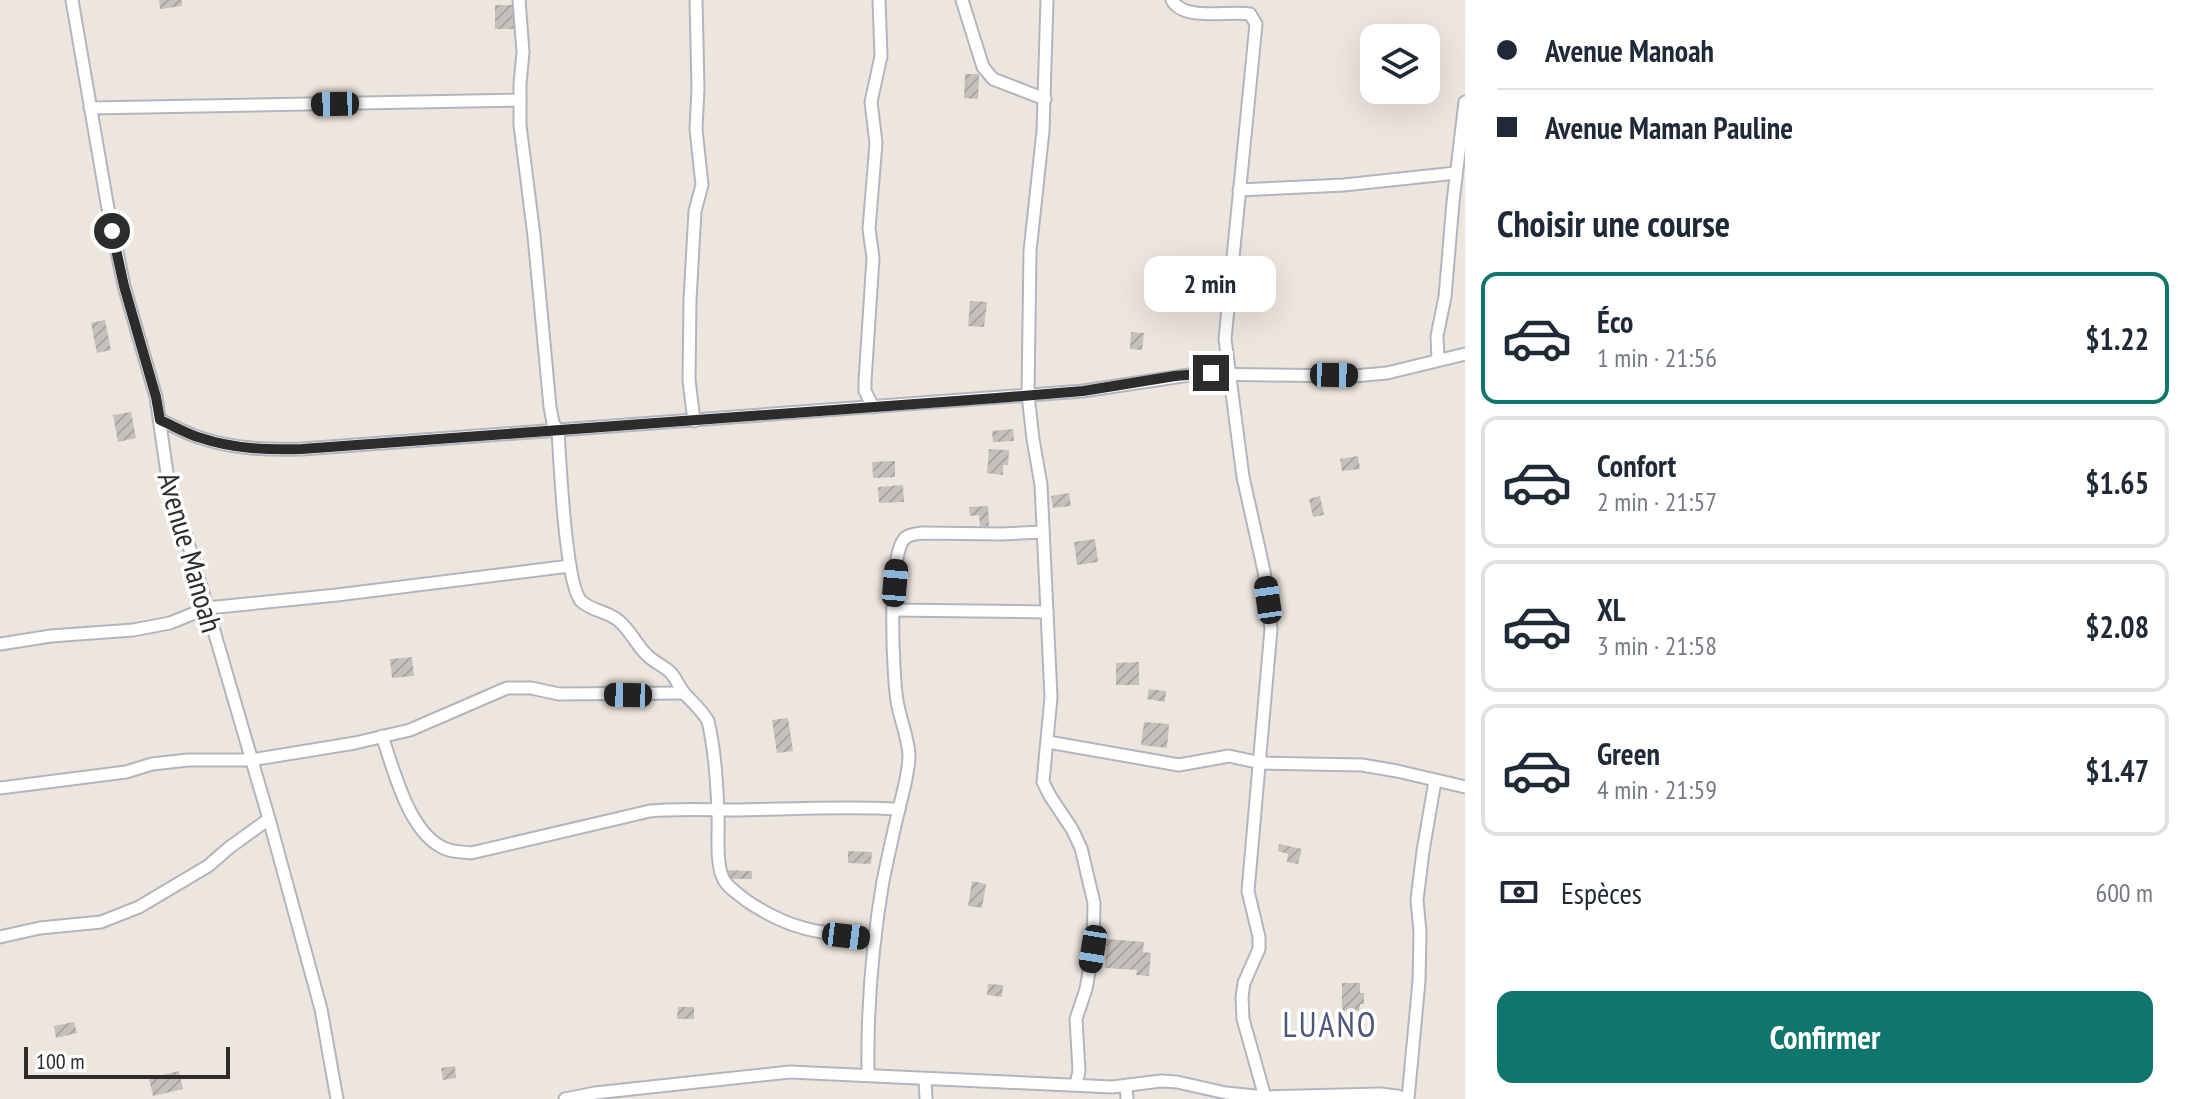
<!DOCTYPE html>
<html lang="fr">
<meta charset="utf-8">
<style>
:root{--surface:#fff;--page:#f2f2f3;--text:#1f2937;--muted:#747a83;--line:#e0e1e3;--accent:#0f766e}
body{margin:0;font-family:"PT Sans Narrow",sans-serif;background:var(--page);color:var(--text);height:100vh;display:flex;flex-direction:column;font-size:30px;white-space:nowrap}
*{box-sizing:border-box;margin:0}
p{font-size:26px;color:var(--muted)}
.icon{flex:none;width:44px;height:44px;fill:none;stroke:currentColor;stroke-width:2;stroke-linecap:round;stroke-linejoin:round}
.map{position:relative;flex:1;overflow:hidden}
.sheet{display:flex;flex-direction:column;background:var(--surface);width:720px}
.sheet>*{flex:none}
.guide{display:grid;align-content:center;height:176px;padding:0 32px;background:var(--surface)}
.buttons{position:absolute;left:1360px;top:24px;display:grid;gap:16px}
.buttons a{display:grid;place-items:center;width:80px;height:80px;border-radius:16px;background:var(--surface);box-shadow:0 8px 32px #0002;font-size:40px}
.scale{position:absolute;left:24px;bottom:20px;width:206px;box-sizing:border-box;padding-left:8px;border:4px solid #2c2c2c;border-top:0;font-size:22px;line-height:28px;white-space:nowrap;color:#2c2c2c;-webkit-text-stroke:6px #fff;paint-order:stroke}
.end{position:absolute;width:36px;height:36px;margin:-18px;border:10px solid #2c2c2c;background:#fff;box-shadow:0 0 0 4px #fff}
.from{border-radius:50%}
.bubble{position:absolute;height:56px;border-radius:16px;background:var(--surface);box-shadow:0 8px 32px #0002;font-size:26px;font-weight:600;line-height:56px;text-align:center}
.car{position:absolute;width:24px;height:48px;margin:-24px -12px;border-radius:10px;box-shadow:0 0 6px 2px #0007;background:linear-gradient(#222 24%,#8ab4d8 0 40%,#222 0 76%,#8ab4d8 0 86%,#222 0)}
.guide b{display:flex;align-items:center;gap:28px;height:76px;font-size:30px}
.guide b+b{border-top:2px solid var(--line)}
.guide i{width:20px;height:20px;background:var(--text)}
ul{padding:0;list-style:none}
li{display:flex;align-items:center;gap:24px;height:132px;margin:0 16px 12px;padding:0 16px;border:4px solid var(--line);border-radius:16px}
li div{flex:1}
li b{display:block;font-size:30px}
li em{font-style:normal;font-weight:600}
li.active{border-color:var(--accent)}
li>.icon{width:72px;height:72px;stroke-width:1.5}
h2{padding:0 32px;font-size:36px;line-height:96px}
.pay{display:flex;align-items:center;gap:20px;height:88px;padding:0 32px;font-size:30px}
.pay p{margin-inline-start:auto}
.primary-button{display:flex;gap:16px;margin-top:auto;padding:16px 32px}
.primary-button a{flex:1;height:92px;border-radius:16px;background:var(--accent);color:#fff;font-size:32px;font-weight:600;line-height:92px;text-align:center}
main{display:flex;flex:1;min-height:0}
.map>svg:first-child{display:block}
.building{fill:url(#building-hatch)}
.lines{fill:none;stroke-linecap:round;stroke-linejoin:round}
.street-casing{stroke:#b2b5bf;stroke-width:15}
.street{stroke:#fff;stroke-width:11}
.route{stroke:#2c2c2c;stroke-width:10}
.labels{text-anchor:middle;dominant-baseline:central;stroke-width:7;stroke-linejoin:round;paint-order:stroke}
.street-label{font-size:30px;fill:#2c2c2c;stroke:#fff}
.quarter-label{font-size:34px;letter-spacing:2px;fill:#4e577b;stroke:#fff}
</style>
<main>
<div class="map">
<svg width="1465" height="1099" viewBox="0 0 1465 1099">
<defs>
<pattern id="building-hatch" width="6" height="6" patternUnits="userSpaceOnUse" patternTransform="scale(2)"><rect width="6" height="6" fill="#c5c0bb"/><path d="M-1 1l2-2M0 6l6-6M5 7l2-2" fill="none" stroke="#a9a5a1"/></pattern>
</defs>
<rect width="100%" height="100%" fill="#ede6df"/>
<g class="building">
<path d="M159 0H182V6L160 9Z"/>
<path d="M495 5H518L519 29H495Z"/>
<path d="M965 74H979L978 99 964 98Z"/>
<path d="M970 301 987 302 984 327 968 326Z"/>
<path d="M105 320 111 350 97 353 91 323Z"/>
<path d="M1131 332 1144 333 1142 350 1130 349Z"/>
<path d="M131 412 136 438 118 442 113 415Z"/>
<path d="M1013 429 1014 441 993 442 992 431Z"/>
<path d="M989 449 1009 450 1008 465H1003V475L987 473Z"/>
<path d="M1358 456 1360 469 1342 471 1340 459Z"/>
<path d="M895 461V477L873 478 872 462Z"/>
<path d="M903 485 904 502 879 503 878 487Z"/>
<path d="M1069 493 1071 506 1053 508 1051 496Z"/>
<path d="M1320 496 1324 515 1313 517 1309 499Z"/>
<path d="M988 506 989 526H980L979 515 970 516 969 507Z"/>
<path d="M1095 539 1098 562 1077 565 1074 542Z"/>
<path d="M412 657 414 676 392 678 390 659Z"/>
<path d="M1139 662V685H1116V663Z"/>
<path d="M1149 689 1166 691 1165 702 1147 699Z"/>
<path d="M788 718 793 751 777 753 772 720Z"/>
<path d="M1144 722 1169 724 1167 748 1141 745Z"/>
<path d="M1279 844 1302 849 1298 864 1287 862 1288 854 1278 851Z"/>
<path d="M848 851 872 852 871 864 848 863Z"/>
<path d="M727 870 752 871V879H727Z"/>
<path d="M972 881 986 884 982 908 968 906Z"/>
<path d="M1107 939 1144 942 1143 952 1151 953 1149 976 1136 975 1137 970 1105 968Z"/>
<path d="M1342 983H1360V993H1364V1004H1360L1359 1011H1342Z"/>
<path d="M988 984 1003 985 1002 997 987 995Z"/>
<path d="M678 1007H694V1019H677Z"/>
<path d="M74 1022 77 1033 56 1038 54 1026Z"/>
<path d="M455 1066 456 1078 443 1080 441 1068Z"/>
<path d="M179 1071 183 1089 153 1096 149 1078Z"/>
</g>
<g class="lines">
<defs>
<g id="street">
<path d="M72 0 107 203 124 286 156 397 168 480 193 559 269 819 321 1009 337 1099"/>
<path d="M519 0 523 52 520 84V125L534 236 550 407 553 423 558 431C560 461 565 583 581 601 591 611 608 611 619 621 630 630 636 644 646 654 653 662 663 665 671 673 676 678 679 687 684 693 693 703 701 709 708 721 715 750 717 783 718 813 719 831 715 865 724 880 729 889 740 895 747 901 793 932 823 933 875 939"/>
<path d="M962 0 983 67 993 79 1045 99"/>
<path d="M1047 0 1043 131 1030 251 1028 395 1033 439 1041 485 1051 697 1043 782 1050 796 1072 829 1081 848 1094 903 1093 949 1086 989 1076 1019 1079 1071 1076 1084"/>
<path d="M1172 0C1184 22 1228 10 1250 14L1256 24 1225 339 1243 477 1264 571 1271 629 1248 891 1259 937V949L1244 983 1242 997 1243 1019 1265 1097"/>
<path d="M90 108 520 100"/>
<path d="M1239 190 1344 185 1456 173"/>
<path d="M1438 360 1437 336 1445 297 1453 202 1465 102"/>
<path d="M873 407 865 391V381L873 258 869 229 876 143 871 102 881 56 879 0"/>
<path d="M160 420C174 426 187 434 201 438 234 449 268 450 302 449L1083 391 1196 374 1354 376 1387 373 1465 354"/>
<path d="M694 421 689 380 690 300 695 211 702 185 696 129 698 88 696 0"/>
<path d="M893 610 1047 612"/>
<path d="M0 644 51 636 133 630 170 623 207 608 337 595 570 566"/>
<path d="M382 736C394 770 409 835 446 849 454 852 463 852 471 853L650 811C679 808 708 810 737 810 791 809 845 806 899 809"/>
<path d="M1048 742 1179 765 1229 756 1261 763 1362 765 1397 771 1465 787"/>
<path d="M0 788 126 772 152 764 188 760H251L355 743 410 730 507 688H531L559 694 684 693"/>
<path d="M0 937 40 928 101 922 139 907 208 866 230 847 269 819"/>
<path d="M868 1075C867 1011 872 945 883 881 888 857 893 833 899 809 903 791 909 773 909 755 908 737 900 719 897 701 893 675 887 555 905 538 910 534 916 534 922 533L1002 534 1043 532"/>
<path d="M925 1079 926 1099"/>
<path d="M1126 1086 1127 1099"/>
<path d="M565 1099 595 1093 790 1072 1112 1087 1161 1081 1177 1082 1226 1093 1265 1097 1380 1094 1397 1096 1405 1099"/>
<path d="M1408 1099 1419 981 1420 932 1417 900 1423 851 1435 781"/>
</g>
</defs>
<use href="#street" class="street-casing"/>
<use href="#street" class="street"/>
</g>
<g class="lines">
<path class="route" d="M112 231 124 286 156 397 160 420C174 426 187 434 201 438 234 449 268 450 302 449L997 398 1083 391 1175 376 1211 373"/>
</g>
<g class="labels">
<g class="street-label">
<text transform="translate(191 552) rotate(74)">Avenue Manoah</text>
</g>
<g class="quarter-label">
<text x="1330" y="1024">LUANO</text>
</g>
</g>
</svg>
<div class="buttons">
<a><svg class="icon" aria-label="layers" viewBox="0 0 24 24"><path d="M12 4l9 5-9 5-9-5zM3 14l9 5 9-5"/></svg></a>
</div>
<div class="scale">100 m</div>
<i class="end from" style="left:112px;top:231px"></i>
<i class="end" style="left:1211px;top:373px"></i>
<div class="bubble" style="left:1144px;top:256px;width:132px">2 min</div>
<i class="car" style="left:335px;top:104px;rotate:269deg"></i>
<i class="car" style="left:1334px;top:375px;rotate:91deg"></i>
<i class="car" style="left:895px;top:583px;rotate:5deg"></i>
<i class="car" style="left:1268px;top:600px;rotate:352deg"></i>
<i class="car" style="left:628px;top:695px;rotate:271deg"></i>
<i class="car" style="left:846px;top:936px;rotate:97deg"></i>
<i class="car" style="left:1093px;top:949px;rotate:189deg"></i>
</div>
<section class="sheet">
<div class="guide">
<b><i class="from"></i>Avenue Manoah</b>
<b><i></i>Avenue Maman Pauline</b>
</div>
<h2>Choisir une course</h2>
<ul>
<li class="active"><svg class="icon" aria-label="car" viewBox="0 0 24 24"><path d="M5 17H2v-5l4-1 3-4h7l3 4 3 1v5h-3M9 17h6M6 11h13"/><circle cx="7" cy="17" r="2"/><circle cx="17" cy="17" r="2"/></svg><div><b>Éco</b><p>1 min · 21:56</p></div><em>$1.22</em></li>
<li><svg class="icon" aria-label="car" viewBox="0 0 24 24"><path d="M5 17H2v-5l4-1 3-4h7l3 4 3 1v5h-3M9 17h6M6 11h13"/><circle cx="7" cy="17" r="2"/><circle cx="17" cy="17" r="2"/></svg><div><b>Confort</b><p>2 min · 21:57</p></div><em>$1.65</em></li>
<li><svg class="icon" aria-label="car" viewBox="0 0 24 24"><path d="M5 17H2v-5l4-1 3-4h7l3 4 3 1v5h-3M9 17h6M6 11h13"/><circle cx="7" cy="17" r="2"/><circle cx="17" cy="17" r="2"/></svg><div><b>XL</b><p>3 min · 21:58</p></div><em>$2.08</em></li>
<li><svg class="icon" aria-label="car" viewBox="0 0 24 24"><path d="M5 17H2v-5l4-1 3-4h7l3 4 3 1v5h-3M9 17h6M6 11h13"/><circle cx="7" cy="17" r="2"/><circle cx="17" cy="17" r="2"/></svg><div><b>Green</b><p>4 min · 21:59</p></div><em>$1.47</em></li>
</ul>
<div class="pay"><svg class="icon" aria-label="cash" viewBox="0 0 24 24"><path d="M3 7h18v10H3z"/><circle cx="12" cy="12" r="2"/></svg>Espèces<p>600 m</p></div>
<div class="primary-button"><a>Confirmer</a></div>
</section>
</main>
